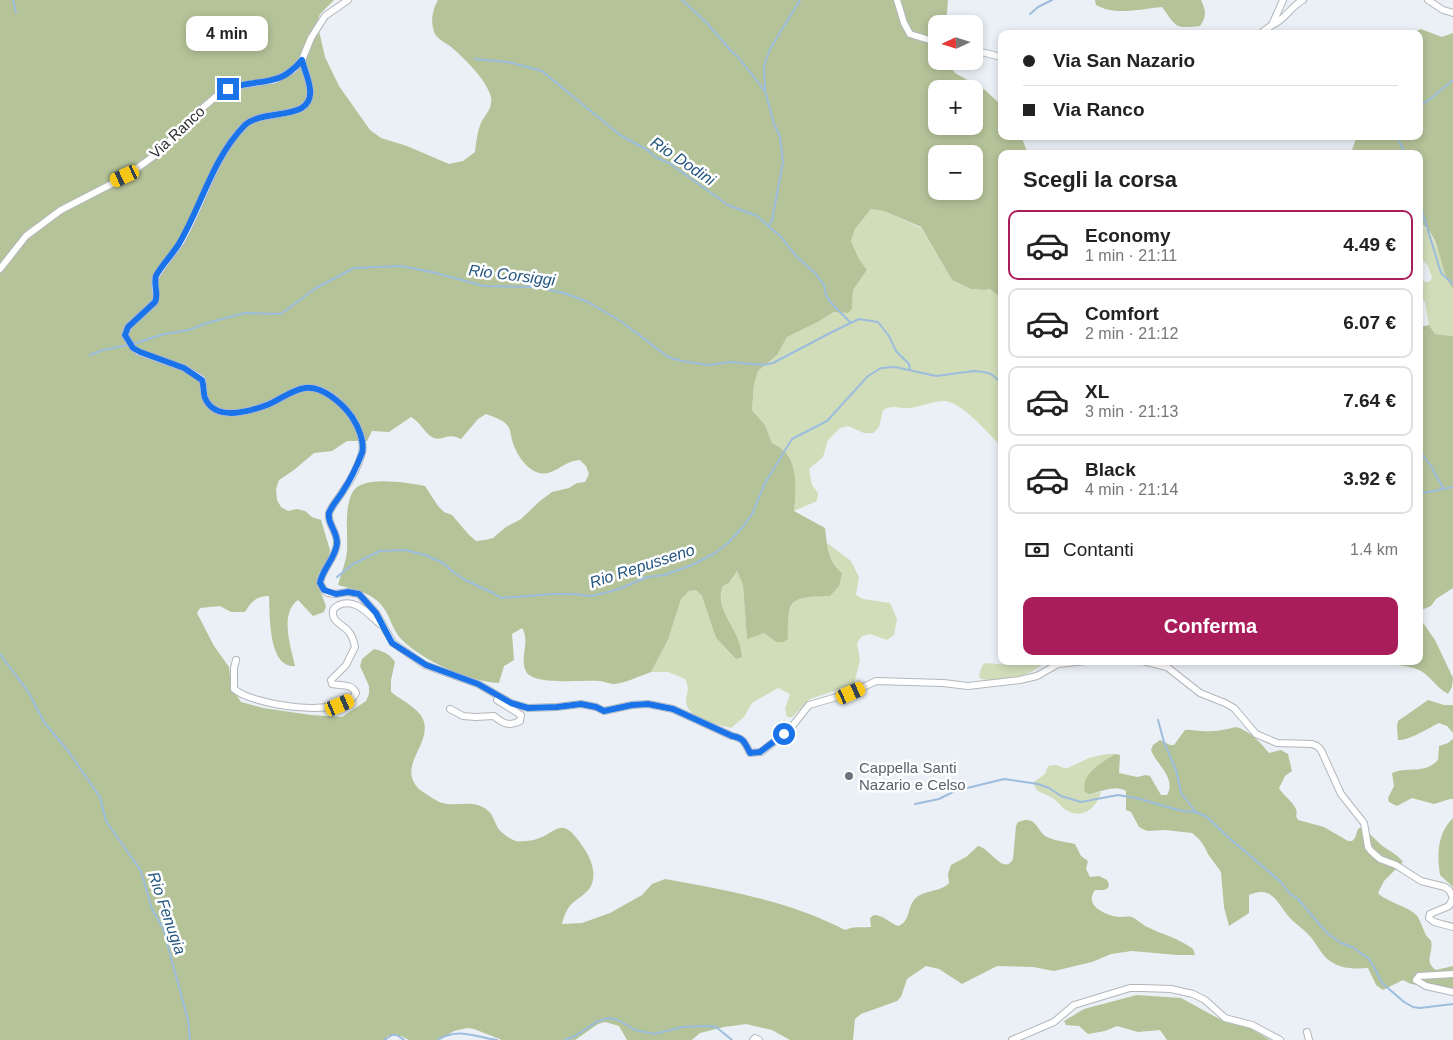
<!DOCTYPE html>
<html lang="it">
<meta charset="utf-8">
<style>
:root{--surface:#fff;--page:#f2f2f2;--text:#222;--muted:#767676;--line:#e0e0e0;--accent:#aa1d5b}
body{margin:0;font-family:Arial,sans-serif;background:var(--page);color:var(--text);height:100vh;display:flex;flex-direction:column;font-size:19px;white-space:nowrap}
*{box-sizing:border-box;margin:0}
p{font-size:16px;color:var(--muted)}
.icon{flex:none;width:28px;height:28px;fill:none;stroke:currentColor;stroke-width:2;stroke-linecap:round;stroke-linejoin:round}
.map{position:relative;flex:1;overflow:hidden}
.drawer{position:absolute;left:998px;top:150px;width:425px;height:515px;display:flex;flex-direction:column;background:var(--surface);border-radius:10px;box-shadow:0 2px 8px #0003}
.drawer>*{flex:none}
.hud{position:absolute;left:998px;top:30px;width:425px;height:110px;border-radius:10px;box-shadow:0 2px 8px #0003;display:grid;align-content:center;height:110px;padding:0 25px;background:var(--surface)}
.needle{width:32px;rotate:266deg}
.fabs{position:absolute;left:928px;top:15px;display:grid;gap:10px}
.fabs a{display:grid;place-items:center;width:55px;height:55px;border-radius:10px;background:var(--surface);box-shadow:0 2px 8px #0003;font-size:25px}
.end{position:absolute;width:22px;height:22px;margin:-11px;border:6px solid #1a73e8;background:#fff;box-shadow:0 0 0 2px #fff}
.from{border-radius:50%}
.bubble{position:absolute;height:35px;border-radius:10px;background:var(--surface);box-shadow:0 2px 8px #0003;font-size:16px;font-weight:700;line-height:35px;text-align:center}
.car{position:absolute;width:15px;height:30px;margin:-15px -8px;border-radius:6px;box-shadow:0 0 4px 1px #0007;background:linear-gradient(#f5c518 24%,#345 0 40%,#f5c518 0 76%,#345 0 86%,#f5c518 0)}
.hud b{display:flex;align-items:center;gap:18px;height:48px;font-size:19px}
.hud b+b{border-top:1px solid var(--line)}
.hud i{width:12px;height:12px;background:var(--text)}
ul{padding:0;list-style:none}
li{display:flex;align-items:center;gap:15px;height:70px;margin:0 10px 8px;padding:0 15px;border:2px solid var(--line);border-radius:10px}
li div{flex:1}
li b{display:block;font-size:19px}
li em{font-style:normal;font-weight:700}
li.current{border-color:var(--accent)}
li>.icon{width:45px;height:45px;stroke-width:1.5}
h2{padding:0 25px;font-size:22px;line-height:60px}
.pay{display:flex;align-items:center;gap:12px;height:55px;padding:0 25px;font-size:19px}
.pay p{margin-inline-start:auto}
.button{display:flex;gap:10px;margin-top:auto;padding:10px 25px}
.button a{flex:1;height:58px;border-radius:10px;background:var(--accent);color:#fff;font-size:20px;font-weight:700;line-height:58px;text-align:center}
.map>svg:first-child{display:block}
.green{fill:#d1ddb9}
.forest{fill:#b5c399;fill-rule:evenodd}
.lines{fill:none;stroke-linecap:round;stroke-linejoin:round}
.stream{stroke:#9cbddd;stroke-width:2}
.minor-casing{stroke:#b2b7bc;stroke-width:8}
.minor{stroke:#fff;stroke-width:6}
.route{stroke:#1a73e8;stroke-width:6}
.worship-dot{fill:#6b7280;stroke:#fff;stroke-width:2}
.labels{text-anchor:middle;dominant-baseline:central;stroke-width:5;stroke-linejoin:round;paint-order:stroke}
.street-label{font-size:15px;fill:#2f3234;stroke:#fff}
.worship-label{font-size:15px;fill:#5b616d;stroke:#fff;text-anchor:start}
.water-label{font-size:16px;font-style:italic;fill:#265781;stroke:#fff}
</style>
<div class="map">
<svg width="1453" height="1040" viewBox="0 0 1453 1040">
<rect width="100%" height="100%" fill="#eaf0f5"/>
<g class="green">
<path d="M871 209 884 211 921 228 952 280 971 289 985 290 990 289 1001 298V446C989 434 961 401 944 401 932 401 921 407 909 408 898 409 894 404 883 410L879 427 873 433H864L848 426 840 428 828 440 823 457 809 469 812 485 818 493 817 501 794 511C796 493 799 463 782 449 780 447 775 445 772 443L765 425 752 410 754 384 758 371 777 355 787 337 818 322 835 312 848 313 852 309 853 290 867 270 859 259 851 241 855 229Z"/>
<path d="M1419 223 1429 231 1440 253 1446 278 1453 289V336L1435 334 1429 325 1425 302 1419 294V277L1425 282H1429L1432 278 1428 266 1419 256Z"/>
<path d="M827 543 851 561 859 577 856 595 863 599 890 603 897 619 894 635 887 640 870 634 862 636 857 643 860 660 854 684 810 699 792 717H787L785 709 790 694 778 688 752 703 744 717 731 728C718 724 686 718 686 701 687 691 690 689 685 679L668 672H651L668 640 681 599 689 591 696 590 702 596 716 638 736 659 740 645C732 628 715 605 723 586L729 583 737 571 743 585 747 638 764 633 776 642 787 639 788 614 793 603 798 599 811 596 842 573C833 565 829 555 827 543Z"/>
<path d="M1013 661H1047C1028 677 1006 683 981 679L979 675 982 666 985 663 1011 665Z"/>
<path d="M1106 754H1115L1092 770 1089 794 1101 792C1097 808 1082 820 1066 810 1061 807 1058 802 1054 799 1047 793 1034 794 1034 782L1045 774 1048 766 1056 765 1064 768H1068L1089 758Z"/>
</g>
<g class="forest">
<path d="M0 0H334L320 14 317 22 325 57 339 86 370 130 381 138 407 146 449 164 463 161 475 152C476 143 477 134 480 125 484 115 493 110 491 97 487 80 463 57 450 46 445 43 438 39 435 34 430 23 432 10 438 0H948L946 24H936V61H947L955 73 985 90 1001 105V136H1021L1028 154H1001V298L990 289 985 290 971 289 952 280 921 227 884 211 871 209 855 229 851 241 859 259 867 270 853 290 852 309 848 313 834 312 818 322 787 337 777 355 758 371 754 384 752 410 765 425 772 443C775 445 780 447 782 449 799 463 796 492 794 511L825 528C827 546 828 561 842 573L839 586 830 596C789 597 788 598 788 639L783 642H776L764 633 747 639 743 585 737 571 729 583 723 586C714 607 735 626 740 645 741 649 741 653 742 657L736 659 716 638 702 596 696 590 689 591 681 599 668 640 651 672C642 675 623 684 614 684 609 684 604 681 599 681 583 680 536 685 527 673 518 660 531 642 522 628L512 634 514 660 504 666 499 683C470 682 422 660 402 640 393 631 391 619 385 610 375 593 356 590 338 585 341 574 346 562 347 551 348 533 344 510 352 493 361 474 408 483 425 486L438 506 444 512 452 515 469 535 476 541 485 540 493 538 506 527 521 519 540 501 552 492 569 488 577 483 585 482 589 474 586 466 580 460C565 461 560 470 548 473 531 477 517 456 513 443 511 438 511 432 509 428 505 420 494 417 486 414L478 419 461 439C447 432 444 441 434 438 425 435 422 423 411 417L389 432 372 431 367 441H347L332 451 314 453 294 470 279 480 276 489 277 500 281 507 288 511 297 509 305 511 312 517 321 520 330 550 329 557 319 573 317 582 326 606 324 612 313 616 298 600C279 614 291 647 295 666 268 668 270 615 269 596 256 596 251 602 245 612H231L220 606 200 608 197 613 214 646 229 667 231 686 241 702 263 708 311 715 342 717 366 701 369 694V686L360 666 362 659 374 649C383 651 390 654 395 662L391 680V692C401 700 421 709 424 722 430 745 399 765 417 787 419 790 438 802 442 803 457 807 472 799 486 809 493 814 494 821 498 828 500 832 511 840 516 841 519 842 524 841 527 841 557 839 558 809 583 847 589 855 595 868 593 879 591 894 578 896 569 907 566 911 563 919 562 924L582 923 610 913 642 895 652 884 665 879C726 890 789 901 845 930 854 926 861 928 871 927L870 918 874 915C885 916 888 922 898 926 910 922 907 909 914 900 923 889 940 893 949 883L948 874 951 865 966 857 978 846C990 848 1004 876 1013 859L1016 826 1018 822C1037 814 1036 831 1047 837 1055 841 1067 842 1075 844L1081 856 1088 861 1086 869 1090 877 1099 876 1107 880 1109 884 1108 888 1104 890H1095C1083 906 1107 916 1120 917 1124 917 1128 916 1132 917 1136 919 1141 923 1145 926 1161 934 1179 938 1193 949L1195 955H1177L1132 951 1111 954 1092 962 1054 971 1033 967 997 966 962 984 939 969 926 966 907 979 901 997 897 1001 861 1014 855 1019 853 1040H790L772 1030 746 1024 724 1027 700 1033 692 1040H627L619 1026 605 1022 598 1024 575 1040H502L474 1029 467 1028 454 1031 439 1040H409L401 1036H387V1040H0ZM936 89H974V126H936ZM936 154H974V191H936Z"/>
<path d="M1095 0H1201C1206 11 1207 16 1200 26 1174 29 1177 27 1162 7 1141 9 1115 16 1096 5Z"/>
<path d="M1421 29 1442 37 1453 33V289C1451 286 1448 282 1447 279 1439 261 1439 232 1419 223V154H1353L1352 150 1357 136H1419V34H1411Z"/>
<path d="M1429 325 1435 334 1453 336V588L1436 599 1431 606 1419 611V327Z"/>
<path d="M1419 617 1435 640 1453 678 1452 687 1448 694C1437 688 1431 677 1421 671 1401 661 1378 667 1358 661H1419Z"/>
<path d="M1428 700 1444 705H1453V733L1447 726 1439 723C1429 728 1408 741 1398 740L1397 726 1398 721Z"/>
<path d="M1236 727C1250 731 1260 742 1269 753L1281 750 1288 754 1292 771 1285 776 1279 788C1285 798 1300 806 1296 816L1298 820 1324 827 1348 841H1352L1355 838 1358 829 1362 827C1370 833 1377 842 1384 847 1391 852 1397 854 1403 862L1384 881 1378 893C1384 901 1413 908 1418 917 1421 923 1423 929 1426 935 1427 937 1430 939 1431 941 1434 952 1423 961 1436 970L1453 966V990L1411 984 1403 980 1383 990 1376 985 1368 968C1355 969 1341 969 1330 961 1321 955 1316 942 1308 934 1303 929 1296 924 1291 919 1278 906 1274 884 1249 895V913L1229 926 1224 907 1221 872 1208 854 1204 846 1199 839 1192 833 1165 830 1147 831 1139 827 1131 812 1126 810V791C1115 784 1101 792 1089 794L1085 792C1080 773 1102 763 1115 754L1120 755 1119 773 1137 777 1146 775 1150 776 1161 795H1167C1177 778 1155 763 1151 750L1153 745 1160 740 1170 745H1174L1185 730C1191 729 1196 731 1202 731 1214 732 1224 730 1236 727Z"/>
<path d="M1453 739V799H1450L1434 804 1412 798 1397 806 1389 802 1388 798 1394 786 1392 773C1407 766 1424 775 1438 760L1439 746 1448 743Z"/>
<path d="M1453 818V887L1440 875C1437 855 1437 834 1453 818Z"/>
<path d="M1137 995 1181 998 1225 1022 1250 1028 1270 1040H1167L1160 1030 1138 1032 1117 1026 1105 1031 1088 1034 1079 1026 1066 1025 1064 1021 1084 1009Z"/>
</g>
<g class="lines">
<g class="stream">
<path d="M13 0 16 13"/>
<path d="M682 0 707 23 731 51 738 57 765 91 774 124 780 136 783 162 772 220 769 225"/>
<path d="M1030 14 1038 7 1052 0"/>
<path d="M475 59 508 62 542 71 620 135 649 151 655 157 669 163 728 205 757 216 781 237 796 256 815 273 824 285 826 295 831 303 851 323"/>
<path d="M765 90 764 66 770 49 800 0"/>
<path d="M1419 106 1429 100 1453 80"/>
<path d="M1397 136 1405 154"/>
<path d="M1113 152 1127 154"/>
<path d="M1419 201 1441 273 1453 284"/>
<path d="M133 344 164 334 189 330 207 323 237 315 246 313 281 314 316 288 354 268 401 266 436 273 484 286 535 287 564 293 588 302 622 322 668 357 682 361 709 365 730 362 763 365 773 363 832 332 859 319 878 322 889 336 896 351 909 364 910 370"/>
<path d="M90 355 103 350 128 345"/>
<path d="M1419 450 1431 466 1443 488"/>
<path d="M1419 494 1453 487"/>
<path d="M337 577 353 564 380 551 405 550 425 555 443 563 452 571 465 580 493 593 501 598 553 594H573L592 596 619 589 647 577 664 575 692 565 715 553 728 543 742 528 752 514 765 483 792 439 827 421 868 376 881 368 895 367 936 376 974 371 984 372 991 374 1001 382"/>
<path d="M0 654 29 693 44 722 68 751 100 797 106 821 141 871 152 909 163 928 188 1020 190 1040"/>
<path d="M1158 720 1164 742 1176 770 1181 793 1196 812 1207 817 1228 837 1281 882 1290 894 1298 899 1327 933 1341 943 1352 947 1368 958 1374 967 1382 983 1404 1002 1413 1007 1420 1008 1453 1004"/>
<path d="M915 804 939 799 955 791 1004 779 1038 784 1049 788 1061 796 1081 802 1118 795 1136 798 1182 811 1196 812"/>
<path d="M384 1040 392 1035H397L404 1040"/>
<path d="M438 1040C457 1027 476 1037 497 1040"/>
<path d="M565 1040 575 1036 598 1021 609 1018 618 1020 635 1030 654 1034 683 1027 708 1026 716 1027 732 1040"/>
</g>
<defs>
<g id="minor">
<path d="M897 0 904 23 910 34 936 42"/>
<path d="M1428 0 1443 10 1453 13"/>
<path d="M1272 25C1285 20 1291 6 1303 0"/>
<path d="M1174 34H1192"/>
<path d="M1260 34 1272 25 1283 0"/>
<path d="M974 50 1001 57"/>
<path d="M302 60C304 69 309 79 310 89 314 123 262 107 244 126 213 158 203 204 181 242 176 250 156 273 155 280 154 288 158 294 155 302L128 327 125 335 133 348 139 352 184 368 202 379C204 385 203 393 205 398 215 422 248 412 267 405 280 400 291 390 305 388 324 386 342 403 352 417 358 426 365 442 362 453 358 466 351 480 343 491 339 498 332 505 329 513 327 524 337 530 337 543 336 558 322 569 320 583L324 590 328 593 336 594 347 592 359 594 376 613 393 643 425 665 478 684 511 703 528 708 557 707 581 704 596 707 604 711 632 705 648 704 673 709 732 736C744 738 745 743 750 753L761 752 790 729 809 705 851 693 876 681 943 683 968 686 1020 680 1037 676 1058 664 1086 661"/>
<path d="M0 269 26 236 61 210 125 177 158 153 199 111 219 94 236 86 275 80 293 70 302 60 311 38 325 16 348 0"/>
<path d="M236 660 234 668V689C252 705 344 720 356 693 352 683 341 686 332 684L331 680 346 665 355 647C354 642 352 636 349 632 344 625 331 622 333 611 334 607 336 607 339 605 356 598 368 614 380 624"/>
<path d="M1143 661 1167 667 1200 693 1225 703 1234 708 1256 734 1277 743 1312 744 1317 746 1321 750 1341 794 1364 823 1368 847 1371 851 1380 859 1396 865 1421 881 1445 887 1449 890 1453 897"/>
<path d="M450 709 463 716 476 717 494 716C502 723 509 727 520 721L521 715 497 700"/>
<path d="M1453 898 1449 906 1430 914 1429 918 1434 922 1453 927"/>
<path d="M1453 974 1419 976 1416 980 1426 986 1453 992"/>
<path d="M1307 1032 1309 1040"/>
<path d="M753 1040 755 1038 759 1040"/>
<path d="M1012 1040 1054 1022 1074 1005 1130 988H1142L1171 989 1193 994 1205 1000 1225 1018 1252 1025 1280 1040"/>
</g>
</defs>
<use href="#minor" class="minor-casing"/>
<use href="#minor" class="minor"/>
</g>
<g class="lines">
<path class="route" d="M228 89C258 77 277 90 302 60 304 69 309 79 310 89 314 123 262 107 244 126 213 158 202 204 180 242 174 253 160 267 156 276 153 285 159 294 155 302L128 327 125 335 133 348 140 352 184 368 202 380C204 385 203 393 205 398 215 422 248 412 267 405 280 400 291 390 305 388 323 386 342 403 352 417 358 426 365 442 362 453 357 466 351 479 343 491 339 498 332 505 329 513 327 524 337 530 337 543 336 558 322 569 320 583L324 590 336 594 348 592 359 594 376 613 392 643 426 665 478 684 511 703 528 708 557 707 581 704 596 707 604 711 632 705 648 704 673 709 732 736C744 738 745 743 750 753L760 752 784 734"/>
</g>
<circle class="worship-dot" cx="849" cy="776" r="5"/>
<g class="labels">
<g class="street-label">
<text transform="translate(177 132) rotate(-43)">Via Ranco</text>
</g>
<g class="worship-label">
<text x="859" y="767">Cappella Santi<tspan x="859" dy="17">Nazario e Celso</tspan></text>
</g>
<g class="water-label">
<text transform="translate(683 161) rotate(34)">Rio Dodini</text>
<text transform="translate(512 275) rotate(7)">Rio Corsiggi</text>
<text transform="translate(642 566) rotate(-18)">Rio Repusseno</text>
<text transform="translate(167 913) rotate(71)">Rio Fenugia</text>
</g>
</g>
</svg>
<div class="fabs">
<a><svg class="needle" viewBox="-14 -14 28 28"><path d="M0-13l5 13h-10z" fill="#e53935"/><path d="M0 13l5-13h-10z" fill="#767676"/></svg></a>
<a>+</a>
<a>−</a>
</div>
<i class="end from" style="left:784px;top:734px"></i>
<i class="end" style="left:228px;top:89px"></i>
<div class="bubble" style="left:186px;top:16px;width:82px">4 min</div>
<i class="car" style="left:125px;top:176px;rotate:245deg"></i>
<i class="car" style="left:851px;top:693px;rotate:66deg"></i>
<i class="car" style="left:340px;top:705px;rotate:67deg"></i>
<div class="hud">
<b><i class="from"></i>Via San Nazario</b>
<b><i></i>Via Ranco</b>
</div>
<section class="drawer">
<h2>Scegli la corsa</h2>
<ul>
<li class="current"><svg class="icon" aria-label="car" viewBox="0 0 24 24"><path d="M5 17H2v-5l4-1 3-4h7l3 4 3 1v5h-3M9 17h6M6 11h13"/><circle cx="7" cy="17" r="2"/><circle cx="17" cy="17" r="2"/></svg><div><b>Economy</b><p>1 min · 21:11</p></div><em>4.49 €</em></li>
<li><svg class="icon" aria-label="car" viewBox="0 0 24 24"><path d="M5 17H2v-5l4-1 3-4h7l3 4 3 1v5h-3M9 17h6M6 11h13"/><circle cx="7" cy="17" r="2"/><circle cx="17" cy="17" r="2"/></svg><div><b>Comfort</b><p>2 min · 21:12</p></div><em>6.07 €</em></li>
<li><svg class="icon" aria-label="car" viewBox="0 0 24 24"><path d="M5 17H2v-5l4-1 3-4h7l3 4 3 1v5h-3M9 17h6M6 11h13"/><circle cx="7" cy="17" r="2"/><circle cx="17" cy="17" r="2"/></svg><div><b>XL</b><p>3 min · 21:13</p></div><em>7.64 €</em></li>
<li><svg class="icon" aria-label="car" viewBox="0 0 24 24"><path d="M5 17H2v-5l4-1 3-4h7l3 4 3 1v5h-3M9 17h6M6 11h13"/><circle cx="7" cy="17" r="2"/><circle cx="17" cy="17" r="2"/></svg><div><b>Black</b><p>4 min · 21:14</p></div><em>3.92 €</em></li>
</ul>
<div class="pay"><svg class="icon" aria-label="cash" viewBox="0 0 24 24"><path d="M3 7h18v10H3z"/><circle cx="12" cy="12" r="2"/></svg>Contanti<p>1.4 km</p></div>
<div class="button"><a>Conferma</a></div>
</section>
</div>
